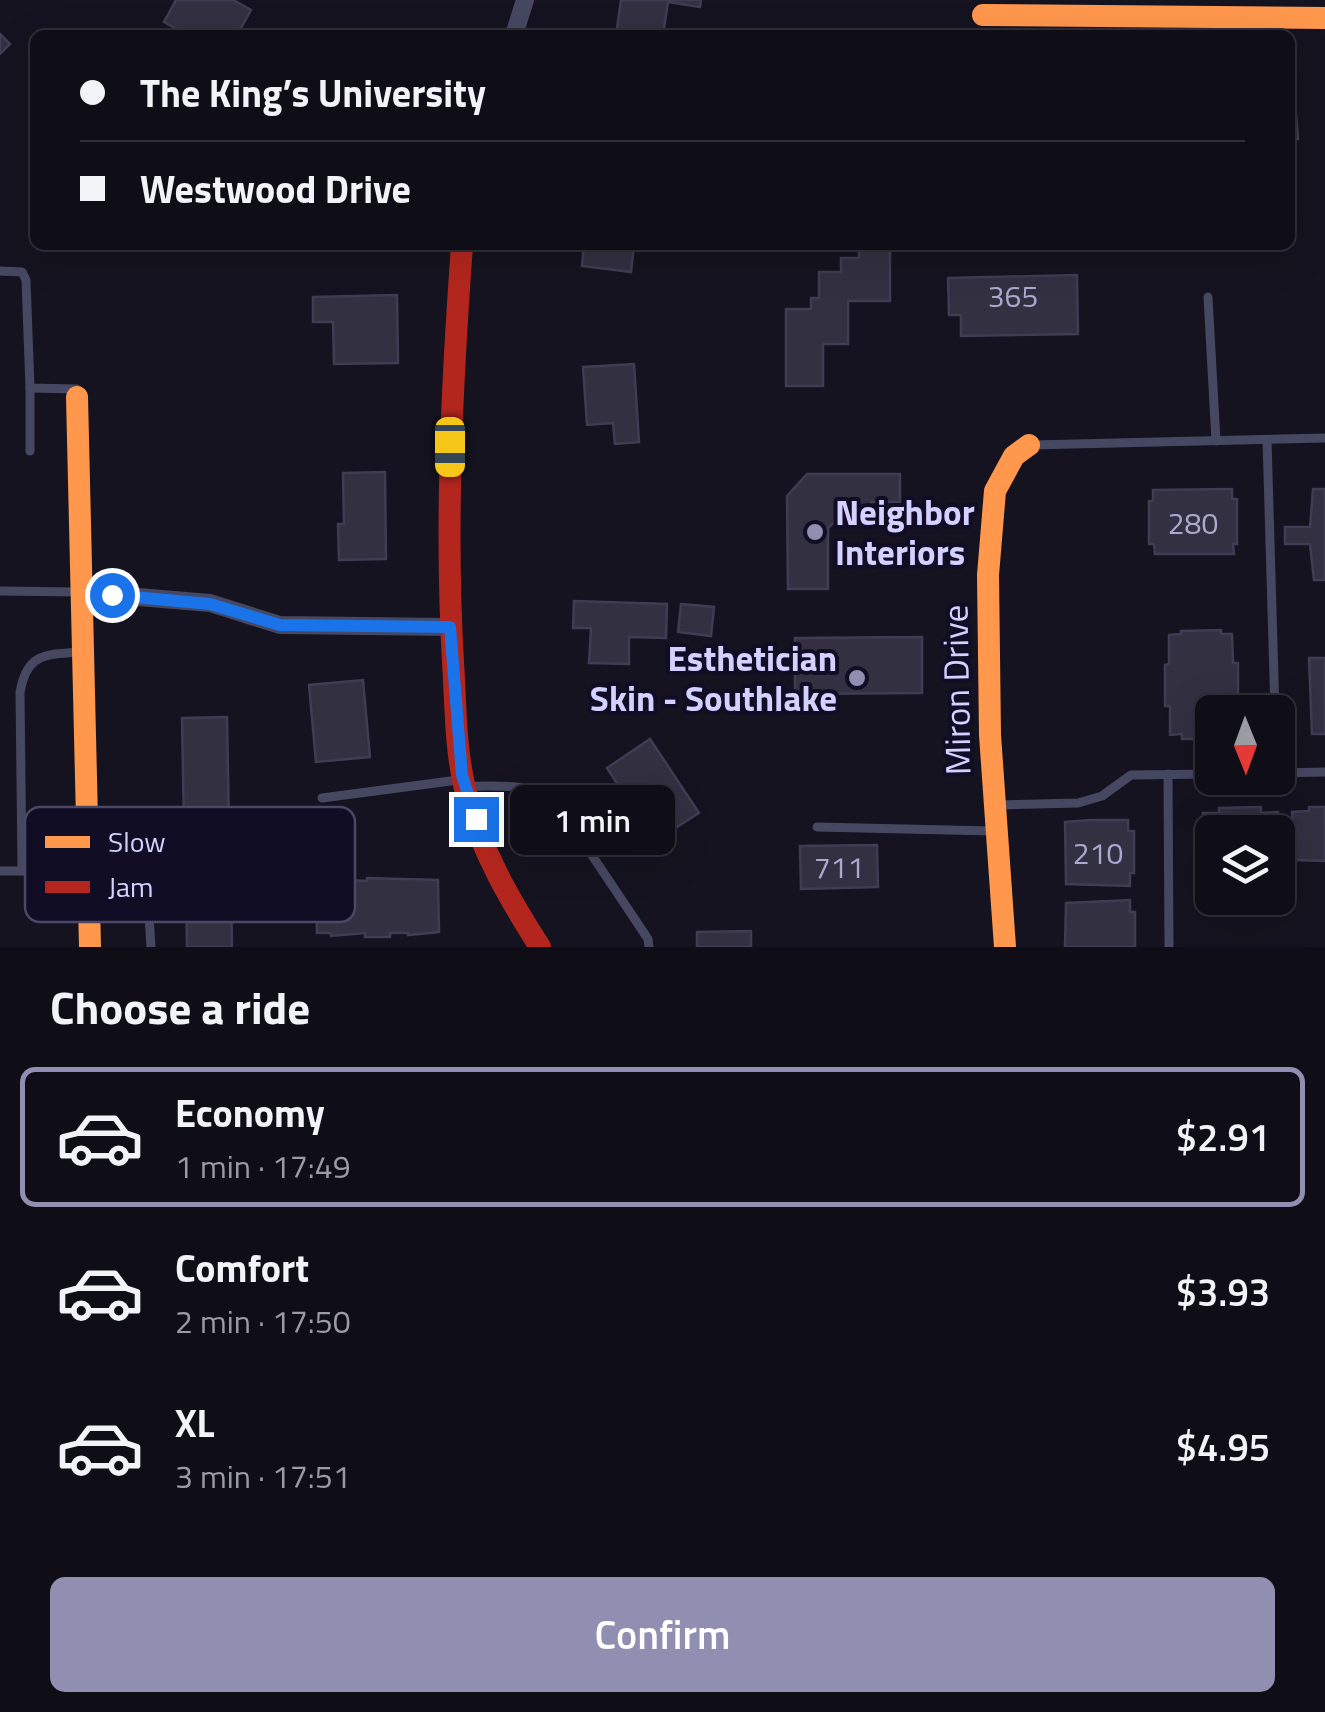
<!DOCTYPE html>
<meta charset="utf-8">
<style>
:root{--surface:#0f0e17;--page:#1d1c24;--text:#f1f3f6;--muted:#9b9ca1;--line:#2f2e36;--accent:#908eb1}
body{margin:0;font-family:"Titillium Web",sans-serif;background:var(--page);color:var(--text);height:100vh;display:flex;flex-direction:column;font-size:38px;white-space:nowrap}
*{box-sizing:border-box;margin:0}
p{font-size:32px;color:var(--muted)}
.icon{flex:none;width:55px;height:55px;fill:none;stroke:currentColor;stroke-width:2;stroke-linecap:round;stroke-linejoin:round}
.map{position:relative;height:947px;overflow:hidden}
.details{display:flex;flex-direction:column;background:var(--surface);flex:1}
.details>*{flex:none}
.hud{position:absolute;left:30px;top:30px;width:1265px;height:220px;border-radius:15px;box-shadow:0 10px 40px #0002,0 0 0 2px var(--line);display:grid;align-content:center;height:220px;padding:0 50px;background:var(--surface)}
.needle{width:65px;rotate:179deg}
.controls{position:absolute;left:1195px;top:695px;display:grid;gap:20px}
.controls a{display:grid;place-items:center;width:100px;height:100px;border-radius:15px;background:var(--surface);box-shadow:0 10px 40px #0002,0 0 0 2px var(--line);font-size:50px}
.end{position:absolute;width:45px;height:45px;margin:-22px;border:12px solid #1a73e8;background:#fff;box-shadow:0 0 0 5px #fff}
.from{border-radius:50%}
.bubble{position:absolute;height:70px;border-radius:15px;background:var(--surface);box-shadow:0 10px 40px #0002,0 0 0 2px var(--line);font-size:32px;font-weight:600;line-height:70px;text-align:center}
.car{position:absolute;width:30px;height:60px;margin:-30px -15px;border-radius:12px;box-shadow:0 0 8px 2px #0007;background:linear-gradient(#f5c518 24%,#345 0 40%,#f5c518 0 76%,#345 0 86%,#f5c518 0)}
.hud b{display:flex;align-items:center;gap:35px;height:95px;font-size:38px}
.hud b+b{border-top:2px solid var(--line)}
.hud i{width:25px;height:25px;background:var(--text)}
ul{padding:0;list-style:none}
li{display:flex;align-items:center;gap:30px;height:140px;margin:0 20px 15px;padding:0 30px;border:5px solid transparent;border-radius:15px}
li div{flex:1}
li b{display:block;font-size:38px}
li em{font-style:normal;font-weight:600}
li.active{border-color:var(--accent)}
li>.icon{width:90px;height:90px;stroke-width:1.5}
h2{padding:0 50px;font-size:45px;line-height:120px}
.button{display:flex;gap:20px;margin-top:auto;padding:20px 50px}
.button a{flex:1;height:115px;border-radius:15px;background:var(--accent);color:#fff;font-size:40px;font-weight:600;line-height:115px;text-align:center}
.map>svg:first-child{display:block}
.building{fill:#323041;stroke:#3f3c54;stroke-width:2.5}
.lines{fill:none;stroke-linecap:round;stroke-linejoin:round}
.lane{stroke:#464761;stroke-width:9}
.street{stroke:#464761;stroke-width:18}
.slow{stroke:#ff974d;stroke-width:22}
.jam{stroke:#b3261e;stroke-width:22}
.route{stroke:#1a73e8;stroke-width:12}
.poi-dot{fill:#908eb1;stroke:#100d25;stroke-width:4}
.labels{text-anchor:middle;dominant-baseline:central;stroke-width:8;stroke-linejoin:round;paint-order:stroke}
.number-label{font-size:30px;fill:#aba9d0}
.poi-label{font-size:35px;font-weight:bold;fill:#d3d1ff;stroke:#100d25;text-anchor:start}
.street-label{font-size:35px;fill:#d3d1ff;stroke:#100d25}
.key{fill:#100d25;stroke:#4a4866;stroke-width:2.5}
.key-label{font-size:28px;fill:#d3d1ff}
</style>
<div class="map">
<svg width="1325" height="947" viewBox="0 0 1325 947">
<rect width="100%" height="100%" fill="#14131f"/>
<g class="building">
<path d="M176 0H233L251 10 237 35H188L164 22Z"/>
<path d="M621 0H701L700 7 668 2 663 35H616Z"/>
<path d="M0 34 10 44 0 54Z"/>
<path d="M1290 77H1293L1298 139 1290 140Z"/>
<path d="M584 245H634L631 272 582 266Z"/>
<path d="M859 245H890V301H848V344H823V386H786V309H811V298H819V272H841V258H859Z"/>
<path d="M1077 275 1078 334 961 336V315H949L948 278Z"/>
<path d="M397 295 398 363 334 364 333 322H313V297Z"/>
<path d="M634 364 639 442 615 444 613 423 587 425 583 367Z"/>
<path d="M385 472 386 559 339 560 338 524H344L343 473Z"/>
<path d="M807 474H900V502H871V514L841 515 828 528V589H788L787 496Z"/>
<path d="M1232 489V499H1237V544H1233L1234 554H1155L1154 544H1149V501H1153V490Z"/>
<path d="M1313 489H1325V580H1314L1310 544H1285V527H1310Z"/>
<path d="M574 601 667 604 666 638 629 637V664L589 663 591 628H573Z"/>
<path d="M681 604 714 607 711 636 678 632Z"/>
<path d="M1221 630V634H1232L1233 663H1238V704H1234V712H1212V739H1182V734L1170 735V706H1165V665L1169 664V635L1181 634V631Z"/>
<path d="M922 637V693L795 694V638Z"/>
<path d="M1309 658H1325V734H1312Z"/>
<path d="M363 680 370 757 316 762 309 685Z"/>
<path d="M227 717 229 828H184L182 718Z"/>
<path d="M650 739 699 813 655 841 607 768Z"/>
<path d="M1261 807V813L1278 812V841V832H1212V861H1206L1203 813H1219V808Z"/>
<path d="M1309 807H1325V861L1295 860 1292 812 1309 811Z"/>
<path d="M1091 820H1128V831H1134V873H1130V886L1066 884 1065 822Z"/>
<path d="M230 833 232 947H187L185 834Z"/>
<path d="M877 845 878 887 801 889 800 846Z"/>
<path d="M367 878 438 880 439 932 408 935V933H390V937H365V933L331 936V933H317L316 882H335V879L367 881Z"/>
<path d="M1130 900V912H1135V947H1065L1066 903Z"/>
<path d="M751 931V947H697V932Z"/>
</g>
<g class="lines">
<g class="lane">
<path d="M0 271 22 272 26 280 30 388 77 389"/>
<path d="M1208 297 1216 441"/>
<path d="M1267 440 1275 712"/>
<path d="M1032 445 1325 438"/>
<path d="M30 451V388"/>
<path d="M0 591 77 592"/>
<path d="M1278 773 1325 772"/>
<path d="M1168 774 1169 947"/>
<path d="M468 786C495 787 533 782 555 800L648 939 649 947"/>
<path d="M322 798 458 780"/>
<path d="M997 805 1078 803 1102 796 1131 775 1212 774"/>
<path d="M90 810 143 820 151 947"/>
<path d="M817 827 993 831"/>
<path d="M22 870 20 693C26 654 45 654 80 652"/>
<path d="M0 871H87"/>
</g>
<g class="street">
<path d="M514 35 525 0"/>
<path d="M79 592 210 603 280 625 450 627"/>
</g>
<g class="slow">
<path d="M983 15 1325 18"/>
<path d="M77 397 90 947"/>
<path d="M1005 947 990 735 988 575 995 491 1014 456 1029 445"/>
</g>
<path class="jam" d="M462 245C452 384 445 523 453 662 456 707 455 753 467 797 482 852 510 900 540 947"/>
</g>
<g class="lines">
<path class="route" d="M112 595 210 604 280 625 450 627 462 775 476 819"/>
</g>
<g class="poi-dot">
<circle cx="815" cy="532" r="10"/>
<circle cx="857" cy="678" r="10"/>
</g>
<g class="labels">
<g class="number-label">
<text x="1013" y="296">365</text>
<text x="1193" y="523">280</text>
<text x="1098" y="853">210</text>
<text x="839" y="867">711</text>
</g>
<g class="poi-label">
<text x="835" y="512">Neighbor<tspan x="835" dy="40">Interiors</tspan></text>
<text x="837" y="658" text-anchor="end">Esthetician<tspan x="837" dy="40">Skin - Southlake</tspan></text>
</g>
<g class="street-label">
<text transform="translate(956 690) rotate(-91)">Miron Drive</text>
</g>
</g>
<rect x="25" y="807" width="330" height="115" rx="15" class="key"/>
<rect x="45" y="836" width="45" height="12" fill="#ff974d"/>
<rect x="45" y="881" width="45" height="12" fill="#b3261e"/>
<g class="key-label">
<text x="108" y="852">Slow</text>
<text x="108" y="897">Jam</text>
</g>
</svg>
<div class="controls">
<a><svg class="needle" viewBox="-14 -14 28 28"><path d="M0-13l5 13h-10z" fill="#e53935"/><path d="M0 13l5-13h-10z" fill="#9b9ca1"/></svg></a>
<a><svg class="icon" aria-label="layers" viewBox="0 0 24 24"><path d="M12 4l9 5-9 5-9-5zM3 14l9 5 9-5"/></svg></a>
</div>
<i class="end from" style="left:112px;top:595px"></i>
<i class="end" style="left:476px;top:819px"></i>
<div class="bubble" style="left:510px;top:785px;width:165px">1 min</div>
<i class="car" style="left:450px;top:447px;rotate:180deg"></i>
<div class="hud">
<b><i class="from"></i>The King’s University</b>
<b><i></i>Westwood Drive</b>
</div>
</div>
<section class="details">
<h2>Choose a ride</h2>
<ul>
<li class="active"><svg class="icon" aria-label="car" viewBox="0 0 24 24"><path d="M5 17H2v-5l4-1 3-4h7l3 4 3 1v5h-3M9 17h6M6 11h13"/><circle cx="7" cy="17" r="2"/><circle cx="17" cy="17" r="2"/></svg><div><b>Economy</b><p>1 min · 17:49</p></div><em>$2.91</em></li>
<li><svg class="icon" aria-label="car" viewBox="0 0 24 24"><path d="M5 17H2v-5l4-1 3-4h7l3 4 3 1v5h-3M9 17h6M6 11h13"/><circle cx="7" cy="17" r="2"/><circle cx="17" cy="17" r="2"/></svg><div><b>Comfort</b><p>2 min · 17:50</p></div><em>$3.93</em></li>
<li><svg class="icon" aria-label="car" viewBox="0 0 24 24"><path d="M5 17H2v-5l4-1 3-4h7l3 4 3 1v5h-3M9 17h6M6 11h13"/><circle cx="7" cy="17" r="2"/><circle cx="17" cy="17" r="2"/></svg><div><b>XL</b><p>3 min · 17:51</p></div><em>$4.95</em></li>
</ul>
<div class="button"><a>Confirm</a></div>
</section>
